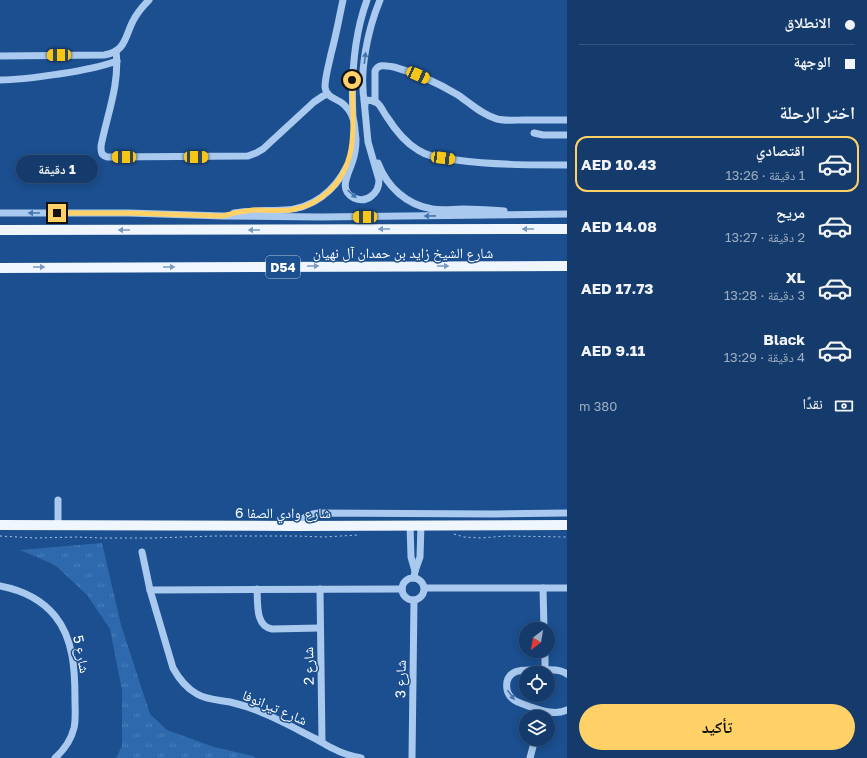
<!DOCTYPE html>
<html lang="ar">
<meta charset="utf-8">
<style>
:root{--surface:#143b6b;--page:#214673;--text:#f1f3f6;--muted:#9dadc1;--line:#33557e;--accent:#ffd166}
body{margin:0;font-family:"Golos Text","Noto Naskh Arabic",sans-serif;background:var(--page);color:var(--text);direction:rtl;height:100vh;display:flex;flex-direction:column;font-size:15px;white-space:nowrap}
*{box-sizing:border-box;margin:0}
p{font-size:13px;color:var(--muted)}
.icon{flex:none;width:22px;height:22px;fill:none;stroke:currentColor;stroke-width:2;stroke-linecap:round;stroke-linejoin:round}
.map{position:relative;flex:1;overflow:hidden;direction:ltr}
.details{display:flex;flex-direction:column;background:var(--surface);width:300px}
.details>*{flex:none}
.guide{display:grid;align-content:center;height:88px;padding:0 12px;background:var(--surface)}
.needle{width:26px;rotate:211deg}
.controls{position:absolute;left:519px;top:622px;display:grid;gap:8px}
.controls a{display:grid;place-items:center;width:36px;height:36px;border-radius:50%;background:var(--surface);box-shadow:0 2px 10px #0003,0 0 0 1px var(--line);font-size:20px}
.end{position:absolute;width:18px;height:18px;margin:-9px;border:5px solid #ffd166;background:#111;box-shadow:0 0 0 2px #111}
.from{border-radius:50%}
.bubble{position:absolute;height:28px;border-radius:14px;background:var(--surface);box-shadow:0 2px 10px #0003,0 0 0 1px var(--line);font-size:13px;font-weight:700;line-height:28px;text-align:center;direction:rtl}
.car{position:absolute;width:12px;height:24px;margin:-12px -6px;border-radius:5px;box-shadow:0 0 3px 1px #0007;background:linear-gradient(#f5c518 24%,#345 0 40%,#f5c518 0 76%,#345 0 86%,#f5c518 0)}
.guide b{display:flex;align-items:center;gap:14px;height:38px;font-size:15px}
.guide b+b{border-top:1px solid var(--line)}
.guide i{width:10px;height:10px;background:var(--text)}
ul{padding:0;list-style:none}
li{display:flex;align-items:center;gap:12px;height:56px;margin:0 8px 6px;padding:0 4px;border:2px solid transparent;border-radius:12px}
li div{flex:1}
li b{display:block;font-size:15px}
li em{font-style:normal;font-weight:700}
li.active{border-color:var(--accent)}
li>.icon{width:36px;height:36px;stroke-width:1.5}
h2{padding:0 12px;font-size:18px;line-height:48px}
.pay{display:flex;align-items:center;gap:10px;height:44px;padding:0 12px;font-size:15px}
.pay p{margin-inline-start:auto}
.button{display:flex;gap:8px;margin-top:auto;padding:8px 12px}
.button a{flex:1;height:46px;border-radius:24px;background:var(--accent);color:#111;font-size:16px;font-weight:700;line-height:46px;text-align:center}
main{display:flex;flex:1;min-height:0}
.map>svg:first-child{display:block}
.grass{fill:url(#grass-tufts)}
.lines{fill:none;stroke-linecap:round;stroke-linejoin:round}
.path{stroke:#a9c9ee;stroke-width:1;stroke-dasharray:2 3;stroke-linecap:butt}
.minor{stroke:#a9c9ee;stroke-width:7}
.major{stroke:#f0f6ff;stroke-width:10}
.oneway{fill:#4674ac}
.oneway2{fill:#7b9ac1}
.route{stroke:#ffd166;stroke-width:5}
.labels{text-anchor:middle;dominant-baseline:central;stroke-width:3;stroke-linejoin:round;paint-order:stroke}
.shield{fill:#1b4f8f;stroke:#bbcadd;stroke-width:1}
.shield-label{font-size:13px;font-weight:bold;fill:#fff}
.street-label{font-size:14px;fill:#fff;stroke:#1b4f8f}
</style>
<main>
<section class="details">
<div class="guide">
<b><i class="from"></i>الانطلاق</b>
<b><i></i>الوجهة</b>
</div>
<h2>اختر الرحلة</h2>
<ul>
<li class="active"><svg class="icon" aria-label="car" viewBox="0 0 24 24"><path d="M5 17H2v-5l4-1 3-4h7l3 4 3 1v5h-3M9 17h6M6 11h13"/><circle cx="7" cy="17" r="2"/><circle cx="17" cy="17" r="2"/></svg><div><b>اقتصادي</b><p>1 دقيقة · 13:26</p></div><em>AED 10.43</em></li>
<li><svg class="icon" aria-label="car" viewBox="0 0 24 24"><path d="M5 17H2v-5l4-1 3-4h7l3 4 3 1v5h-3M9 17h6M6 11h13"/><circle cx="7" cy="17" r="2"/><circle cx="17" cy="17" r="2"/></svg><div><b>مريح</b><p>2 دقيقة · 13:27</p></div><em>AED 14.08</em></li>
<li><svg class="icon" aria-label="car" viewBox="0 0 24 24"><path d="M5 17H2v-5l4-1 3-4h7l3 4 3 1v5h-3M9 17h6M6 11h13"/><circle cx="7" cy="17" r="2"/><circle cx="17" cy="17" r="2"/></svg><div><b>XL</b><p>3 دقيقة · 13:28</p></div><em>AED 17.73</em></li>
<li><svg class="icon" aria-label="car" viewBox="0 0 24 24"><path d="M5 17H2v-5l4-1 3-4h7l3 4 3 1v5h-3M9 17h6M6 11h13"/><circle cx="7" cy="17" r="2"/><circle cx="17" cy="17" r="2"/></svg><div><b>Black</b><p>4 دقيقة · 13:29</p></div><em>AED 9.11</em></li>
</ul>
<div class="pay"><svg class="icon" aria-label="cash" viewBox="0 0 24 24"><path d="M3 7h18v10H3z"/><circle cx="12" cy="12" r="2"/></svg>نقدًا<p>380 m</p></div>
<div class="button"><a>تأكيد</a></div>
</section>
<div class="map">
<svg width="567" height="758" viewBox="0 0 567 758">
<defs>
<pattern id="grass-tufts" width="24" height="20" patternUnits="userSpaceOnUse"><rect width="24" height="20" fill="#2e69ad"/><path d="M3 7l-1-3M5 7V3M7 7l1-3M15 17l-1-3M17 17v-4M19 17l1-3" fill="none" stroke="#4d80b9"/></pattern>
</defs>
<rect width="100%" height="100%" fill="#1b4f8f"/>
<path class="grass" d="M102 543 121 625 150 714 167 730 214 747 253 756 256 758H116L122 746V690L110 629 87 595 55 565 20 550Z"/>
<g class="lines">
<g class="path">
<path d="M454 534 464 537 481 538 506 536 567 537"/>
<path d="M0 536 35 538 78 537 101 538H154L215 536H297L324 537 358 535"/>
</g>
<g class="minor">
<path d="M343 0C339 18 336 36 331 54 329 64 325 77 325 87 326 97 335 98 342 103 346 106 351 113 353 118 355 123 355 133 356 139 356 147 355 155 352 163 348 175 338 190 354 198 367 204 379 193 379 180L368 142 364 100C368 100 372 100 376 102 381 105 383 112 387 117 394 128 406 143 418 150 430 158 443 158 456 160 493 165 530 165 567 165"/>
<path d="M116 51C120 84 107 115 101 146 101 152 101 155 107 157L248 156 256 153 263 149 314 102 323 96 328 94"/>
<path d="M0 56 104 55C126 52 125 36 133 21 137 13 143 6 149 0"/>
<path d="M0 80C20 80 39 77 59 74 79 71 98 68 117 61"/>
<path d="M375 102V71C379 63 386 66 394 67 416 73 438 83 458 95 470 103 482 115 497 119 506 121 515 120 524 120 539 120 553 120 567 120"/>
<path d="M365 105C358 74 368 29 380 0"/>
<path d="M353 118C351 78 353 38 367 0"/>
<path d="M534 133 543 135H567"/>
<path d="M378 163C387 187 407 205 432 209 443 211 453 209 463 209 477 209 490 210 504 211"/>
<path d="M0 213H129L223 216 320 217 567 214"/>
<path d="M234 213C250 210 267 211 284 210 312 209 335 191 347 166"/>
<path d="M410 525 411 557 415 571"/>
<path d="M58 526V500"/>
<path d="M293 526C301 520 307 514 318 513L494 514 567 513"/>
<path d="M142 552 150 590 173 668C179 679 186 688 197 694 207 700 219 700 230 702 238 704 246 706 253 709 275 717 296 729 316 739 322 742 327 746 332 748 341 753 351 756 361 758"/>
<circle cx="413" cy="589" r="11"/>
<path d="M414 578 415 571 420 557 421 525"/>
<path d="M0 586C21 590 41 599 55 616 74 639 75 672 75 700 75 709 76 719 74 728 71 740 64 750 55 758"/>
<path d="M425 588H567"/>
<path d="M543 588 544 629"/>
<path d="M257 589C258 603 255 626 272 629L320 628"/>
<path d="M320 589 322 742"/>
<path d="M150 590 402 589"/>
<path d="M545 651V670"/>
<path d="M567 674C560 668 546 670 537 670 530 670 522 669 515 672 504 677 504 693 514 700 518 703 524 704 528 706 540 710 555 716 567 710"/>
<path d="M412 758 414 600"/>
<path d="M530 758 535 739"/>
</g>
<g class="major">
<path d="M0 230 567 229"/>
<path d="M0 268 567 266"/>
<path d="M0 525 293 526 567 525"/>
</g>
</g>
<defs><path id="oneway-solid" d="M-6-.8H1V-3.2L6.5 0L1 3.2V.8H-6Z"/></defs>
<g class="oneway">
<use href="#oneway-solid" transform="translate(365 58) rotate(-83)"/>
<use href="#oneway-solid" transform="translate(352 194) rotate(42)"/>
<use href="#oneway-solid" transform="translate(34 213) rotate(180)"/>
<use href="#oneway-solid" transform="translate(430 216) rotate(179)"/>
<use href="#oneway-solid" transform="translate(511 695) rotate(54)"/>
</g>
<g class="oneway2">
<use href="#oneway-solid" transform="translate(384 229) rotate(-180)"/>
<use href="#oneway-solid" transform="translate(528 229) rotate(-180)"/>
<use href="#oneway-solid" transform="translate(124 230) rotate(180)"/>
<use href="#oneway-solid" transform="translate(254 230) rotate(180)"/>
<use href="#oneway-solid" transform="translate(313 266)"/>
<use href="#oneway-solid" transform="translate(443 266)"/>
<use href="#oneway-solid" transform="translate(39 267)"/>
<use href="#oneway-solid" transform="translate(169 267)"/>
</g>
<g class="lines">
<path class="route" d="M57 213H129L223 216C233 213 243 211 253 210 265 210 278 211 290 210 304 208 317 202 328 192 361 162 352 119 352 80"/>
</g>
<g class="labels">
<rect class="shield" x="266" y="256" width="34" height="22" rx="3"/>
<g class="shield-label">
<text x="283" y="267">D54</text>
</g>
<g class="street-label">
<text x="403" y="252">شارع الشيخ زايد بن حمدان آل نهيان</text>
<text x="283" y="512">شارع وادي الصفا 6</text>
<text transform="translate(82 654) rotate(79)">شارع 5</text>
<text transform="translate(308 666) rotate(-91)">شارع 2</text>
<text transform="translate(400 679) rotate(-89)">شارع 3</text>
<text transform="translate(275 707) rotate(23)">شارع تيرانوفا</text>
</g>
</g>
</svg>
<div class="controls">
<a><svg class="needle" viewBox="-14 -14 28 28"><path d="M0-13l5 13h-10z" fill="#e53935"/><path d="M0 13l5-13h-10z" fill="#9dadc1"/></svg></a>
<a><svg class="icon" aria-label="locate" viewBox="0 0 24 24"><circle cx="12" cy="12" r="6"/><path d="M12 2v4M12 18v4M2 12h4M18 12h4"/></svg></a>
<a><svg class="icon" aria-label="layers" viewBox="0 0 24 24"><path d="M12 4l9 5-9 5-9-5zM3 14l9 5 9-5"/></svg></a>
</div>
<i class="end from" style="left:352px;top:80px"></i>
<i class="end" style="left:57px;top:213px"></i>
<div class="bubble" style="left:16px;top:155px;width:82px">1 دقيقة</div>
<i class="car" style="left:59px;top:55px;rotate:269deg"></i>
<i class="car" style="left:418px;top:75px;rotate:114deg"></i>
<i class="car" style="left:124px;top:157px;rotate:270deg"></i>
<i class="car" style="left:196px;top:157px;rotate:90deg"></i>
<i class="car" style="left:443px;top:158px;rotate:97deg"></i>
<i class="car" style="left:365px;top:217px;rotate:270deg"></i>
</div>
</main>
